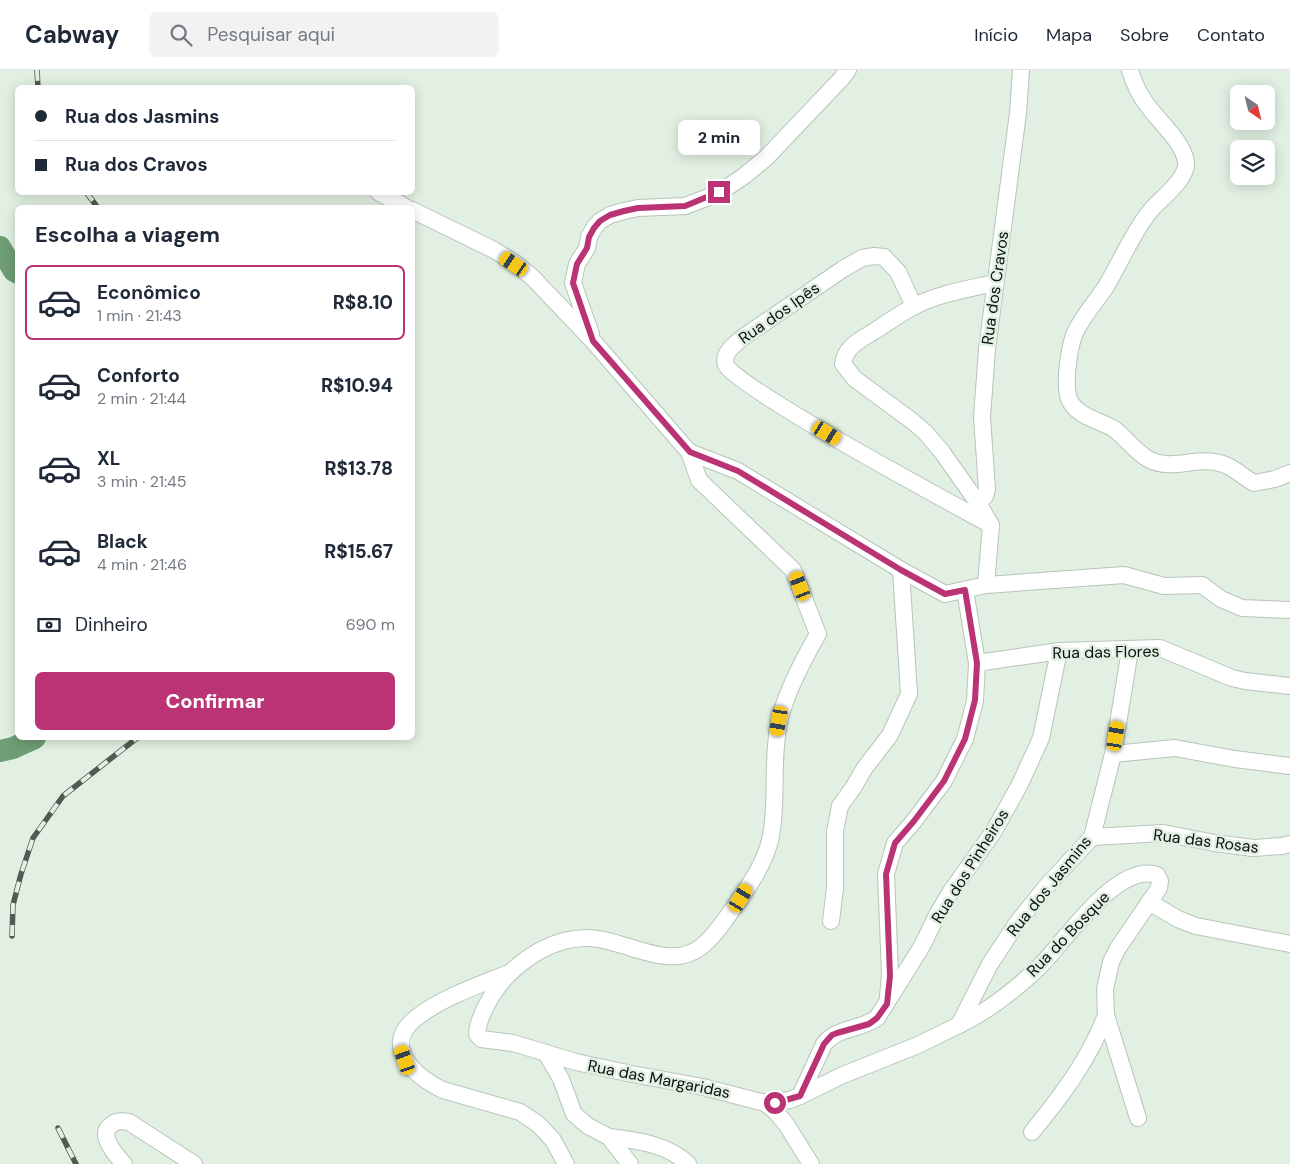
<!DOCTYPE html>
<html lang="pt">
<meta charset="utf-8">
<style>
:root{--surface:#fff;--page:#f2f2f3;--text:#1f2937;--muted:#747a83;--line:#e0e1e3;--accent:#ba3374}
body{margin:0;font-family:"DM Sans",sans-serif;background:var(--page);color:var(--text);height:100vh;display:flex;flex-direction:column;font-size:19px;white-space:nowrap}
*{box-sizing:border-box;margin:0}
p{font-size:16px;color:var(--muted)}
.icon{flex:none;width:28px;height:28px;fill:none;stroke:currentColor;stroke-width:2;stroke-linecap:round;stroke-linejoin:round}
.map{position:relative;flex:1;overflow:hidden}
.details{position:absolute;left:15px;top:135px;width:400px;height:535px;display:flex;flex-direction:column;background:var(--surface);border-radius:8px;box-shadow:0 2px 12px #0003}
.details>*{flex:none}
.banner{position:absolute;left:15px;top:15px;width:400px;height:110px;border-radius:8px;box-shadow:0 2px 12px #0003;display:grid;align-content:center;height:110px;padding:0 20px;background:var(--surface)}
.needle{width:32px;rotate:145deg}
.tools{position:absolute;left:1230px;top:15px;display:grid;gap:10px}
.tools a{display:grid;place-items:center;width:45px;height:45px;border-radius:8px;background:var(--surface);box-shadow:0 2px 12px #0003;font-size:25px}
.end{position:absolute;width:22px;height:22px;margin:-11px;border:6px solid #ba3374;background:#fff;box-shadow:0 0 0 2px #fff}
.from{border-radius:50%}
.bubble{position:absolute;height:35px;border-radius:8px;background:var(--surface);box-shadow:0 2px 12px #0003;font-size:16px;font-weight:800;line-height:35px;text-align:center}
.car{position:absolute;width:15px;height:30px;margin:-15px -8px;border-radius:6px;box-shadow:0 0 4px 1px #0007;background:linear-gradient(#f5c518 24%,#345 0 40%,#f5c518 0 76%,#345 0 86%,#f5c518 0)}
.banner b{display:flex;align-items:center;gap:18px;height:48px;font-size:19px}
.banner b+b{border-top:1px solid var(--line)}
.banner i{width:12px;height:12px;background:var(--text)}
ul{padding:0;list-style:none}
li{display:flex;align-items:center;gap:15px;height:75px;margin:0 10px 8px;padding:0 10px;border:2px solid transparent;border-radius:8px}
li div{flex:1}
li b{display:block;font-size:19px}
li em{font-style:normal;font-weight:800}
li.active{border-color:var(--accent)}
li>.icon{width:45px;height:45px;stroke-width:1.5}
h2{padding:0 20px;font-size:22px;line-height:60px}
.pay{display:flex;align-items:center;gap:12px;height:55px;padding:0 20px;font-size:19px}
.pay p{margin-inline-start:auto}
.button{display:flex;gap:10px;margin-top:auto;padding:10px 20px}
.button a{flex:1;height:58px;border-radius:8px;background:var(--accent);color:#fff;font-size:20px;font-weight:800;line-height:58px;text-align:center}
header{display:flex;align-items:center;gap:30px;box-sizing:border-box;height:70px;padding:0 25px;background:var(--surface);border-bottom:1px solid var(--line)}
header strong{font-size:24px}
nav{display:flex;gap:28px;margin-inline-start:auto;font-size:18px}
.search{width:350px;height:45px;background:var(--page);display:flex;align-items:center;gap:12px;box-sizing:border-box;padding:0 18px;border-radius:8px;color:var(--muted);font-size:19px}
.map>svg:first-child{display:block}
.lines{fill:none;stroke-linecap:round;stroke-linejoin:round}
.river{stroke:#6f9d74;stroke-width:22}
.minor-casing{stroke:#b7c5b8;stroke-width:18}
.minor{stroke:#fff;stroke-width:16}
.rail-casing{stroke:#525a52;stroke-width:5.5}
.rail{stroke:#e2f0e3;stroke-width:4;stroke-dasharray:11;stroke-linecap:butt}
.route{stroke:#ba3374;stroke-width:6}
.labels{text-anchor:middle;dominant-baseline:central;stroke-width:5;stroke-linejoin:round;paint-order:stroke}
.street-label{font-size:16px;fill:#0d120d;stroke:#e2f0e3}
</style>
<header>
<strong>Cabway</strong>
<div class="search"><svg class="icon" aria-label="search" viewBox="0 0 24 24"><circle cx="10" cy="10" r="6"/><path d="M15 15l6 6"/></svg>Pesquisar aqui</div>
<nav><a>Início</a><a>Mapa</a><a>Sobre</a><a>Contato</a></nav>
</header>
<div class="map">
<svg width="1290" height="1094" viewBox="0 0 1290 1094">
<rect width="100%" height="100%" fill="#e2f0e3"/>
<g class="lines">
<g class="river">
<path d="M0 177 14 201 18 203"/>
<path d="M0 681 13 678 35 668"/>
</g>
<defs>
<g id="minor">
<path d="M1130 0C1134 15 1141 28 1151 40 1162 54 1184 74 1186 92 1188 109 1161 128 1151 140 1132 163 1121 192 1105 218 1095 233 1081 248 1074 265 1069 280 1063 317 1070 331 1079 348 1100 350 1114 359 1126 368 1135 381 1148 389 1170 401 1193 388 1215 392 1231 394 1241 406 1254 413L1275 409 1290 403"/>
<path d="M378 122 407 138"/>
<path d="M412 140 494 180 515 193 533 208 593 271 689 382 699 410 793 500 818 564C803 590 785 624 779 653 771 691 778 729 771 766 766 792 749 816 735 836 724 851 715 866 701 877 669 902 624 869 589 868 557 867 527 885 506 907 494 920 478 946 477 964L481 969 513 973 576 992 632 1004 703 1017 765 1033 775 1041 786 1054 811 1094"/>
<path d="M914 236 898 202 884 187 874 186 862 188 843 199 742 268C734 275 722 283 726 295 733 316 956 436 991 455"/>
<path d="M591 264 573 213 577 194 587 178 589 167 594 158 600 151 610 145 624 141 638 138 685 136 719 123 744 106 766 88 842 8 848 0"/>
<path d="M689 382 738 401 901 500 945 524 986 515 1124 505 1164 516 1202 515 1221 529 1242 538 1290 540"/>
<path d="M978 433 985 426 987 419 982 347 987 279 1018 43 1021 0"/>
<path d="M986 515 991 455 978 433 942 382 925 362 912 351 855 309 843 294C845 277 860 270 873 262 886 254 899 244 913 237 937 224 968 219 994 213"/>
<path d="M977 593 1059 581 1160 578 1232 608 1245 611 1290 616"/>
<path d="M1113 684 1175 678 1235 689 1290 696"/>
<path d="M1092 767 1163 763 1215 773 1253 778 1282 776 1290 774"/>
<path d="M1149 832 1178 849 1196 856 1290 874"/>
<path d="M831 851 835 818V761L840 736 853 718 864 699 890 665 909 624 901 500"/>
<path d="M509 903C479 915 441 928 416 948 380 976 416 1007 443 1020L520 1042 538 1054 553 1070 566 1094"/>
<path d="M888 926 890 905 886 804 895 773 914 751 944 711 965 669 975 631 977 593 965 520"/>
<path d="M959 955C989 941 1015 920 1039 897 1064 873 1117 791 1157 805L1160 811 1159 818 1118 878 1111 892 1105 919 1106 945 1138 1048"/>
<path d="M546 983 561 1009 574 1044 588 1056 609 1067 630 1094"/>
<path d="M800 1026 824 974C837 957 860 960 877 948L922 876 938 843 950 823 994 761 1020 714 1041 668 1059 581"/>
<path d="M765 1033 790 1030 800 1026 843 1005 918 975 959 955 990 894 1017 853 1045 818 1092 767 1113 684 1130 580"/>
<path d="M1032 1062C1062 1025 1089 990 1106 945"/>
<path d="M609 1067C635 1070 668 1074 688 1094"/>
<path d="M124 1094C117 1086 98 1066 110 1056 116 1050 122 1051 129 1052L194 1094"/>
</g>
</defs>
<use href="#minor" class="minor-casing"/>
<use href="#minor" class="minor"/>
<defs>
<g id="rail">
<path d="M37 0 38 18"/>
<path d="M86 122 98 138"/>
<path d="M12 866 13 835 21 804 33 768 63 726 137 668"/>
<path d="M58 1058 76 1094"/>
</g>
</defs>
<use href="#rail" class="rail-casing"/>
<use href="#rail" class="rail"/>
</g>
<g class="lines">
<path class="route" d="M719 122 685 136 638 138 624 141 610 145 600 151 594 158 589 167 587 178 577 194 573 213 593 271 690 382 738 401 901 500 945 524 965 520 977 593 975 630 965 669 944 711 914 751 895 773 886 804 890 906 887 934 877 948 869 954 837 963 832 965 824 974 800 1026 775 1033"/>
</g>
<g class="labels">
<g class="street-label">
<text transform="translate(995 218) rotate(-82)">Rua dos Cravos</text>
<text transform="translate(779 243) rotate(-35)">Rua dos Ipês</text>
<text transform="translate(1106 582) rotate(-1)">Rua das Flores</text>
<text transform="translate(1206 771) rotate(7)">Rua das Rosas</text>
<text transform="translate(970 796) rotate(-58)">Rua dos Pinheiros</text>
<text transform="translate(1049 816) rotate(-51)">Rua dos Jasmins</text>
<text transform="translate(1068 864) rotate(-46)">Rua do Bosque</text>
<text transform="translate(659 1009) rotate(11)">Rua das Margaridas</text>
</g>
</g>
</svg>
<div class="tools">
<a><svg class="needle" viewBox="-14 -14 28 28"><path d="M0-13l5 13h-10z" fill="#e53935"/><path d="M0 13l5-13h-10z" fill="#747a83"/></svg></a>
<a><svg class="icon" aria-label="layers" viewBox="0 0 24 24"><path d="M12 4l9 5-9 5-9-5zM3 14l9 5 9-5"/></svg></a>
</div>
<i class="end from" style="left:775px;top:1033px"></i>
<i class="end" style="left:719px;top:122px"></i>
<div class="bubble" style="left:678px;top:50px;width:82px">2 min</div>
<i class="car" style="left:514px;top:194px;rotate:304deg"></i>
<i class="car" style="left:827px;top:363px;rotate:121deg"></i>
<i class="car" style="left:800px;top:516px;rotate:339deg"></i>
<i class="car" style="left:779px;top:651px;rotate:190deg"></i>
<i class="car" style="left:1116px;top:666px;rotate:9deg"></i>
<i class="car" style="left:741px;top:828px;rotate:31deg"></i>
<i class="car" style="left:405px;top:990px;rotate:341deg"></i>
<div class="banner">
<b><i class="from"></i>Rua dos Jasmins</b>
<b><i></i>Rua dos Cravos</b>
</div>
<section class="details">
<h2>Escolha a viagem</h2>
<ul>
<li class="active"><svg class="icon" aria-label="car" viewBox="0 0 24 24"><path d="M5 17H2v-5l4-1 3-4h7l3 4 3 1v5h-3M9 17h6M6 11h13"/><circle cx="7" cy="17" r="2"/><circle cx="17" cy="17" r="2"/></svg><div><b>Econômico</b><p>1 min · 21:43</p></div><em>R$8.10</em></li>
<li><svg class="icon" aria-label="car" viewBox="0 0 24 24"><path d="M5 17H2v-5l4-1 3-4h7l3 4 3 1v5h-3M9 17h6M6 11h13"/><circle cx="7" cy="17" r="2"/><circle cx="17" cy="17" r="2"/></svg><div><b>Conforto</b><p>2 min · 21:44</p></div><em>R$10.94</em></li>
<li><svg class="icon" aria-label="car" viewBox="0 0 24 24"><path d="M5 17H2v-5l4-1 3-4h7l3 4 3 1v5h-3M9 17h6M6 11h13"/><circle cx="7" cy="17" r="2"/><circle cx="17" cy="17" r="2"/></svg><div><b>XL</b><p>3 min · 21:45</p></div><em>R$13.78</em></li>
<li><svg class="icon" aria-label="car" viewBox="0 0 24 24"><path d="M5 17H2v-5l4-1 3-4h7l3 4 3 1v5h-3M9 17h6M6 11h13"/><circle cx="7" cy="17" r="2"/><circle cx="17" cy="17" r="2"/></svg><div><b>Black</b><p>4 min · 21:46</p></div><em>R$15.67</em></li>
</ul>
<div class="pay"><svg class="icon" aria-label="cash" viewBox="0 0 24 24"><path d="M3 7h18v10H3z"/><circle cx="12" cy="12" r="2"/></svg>Dinheiro<p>690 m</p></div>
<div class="button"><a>Confirmar</a></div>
</section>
</div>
